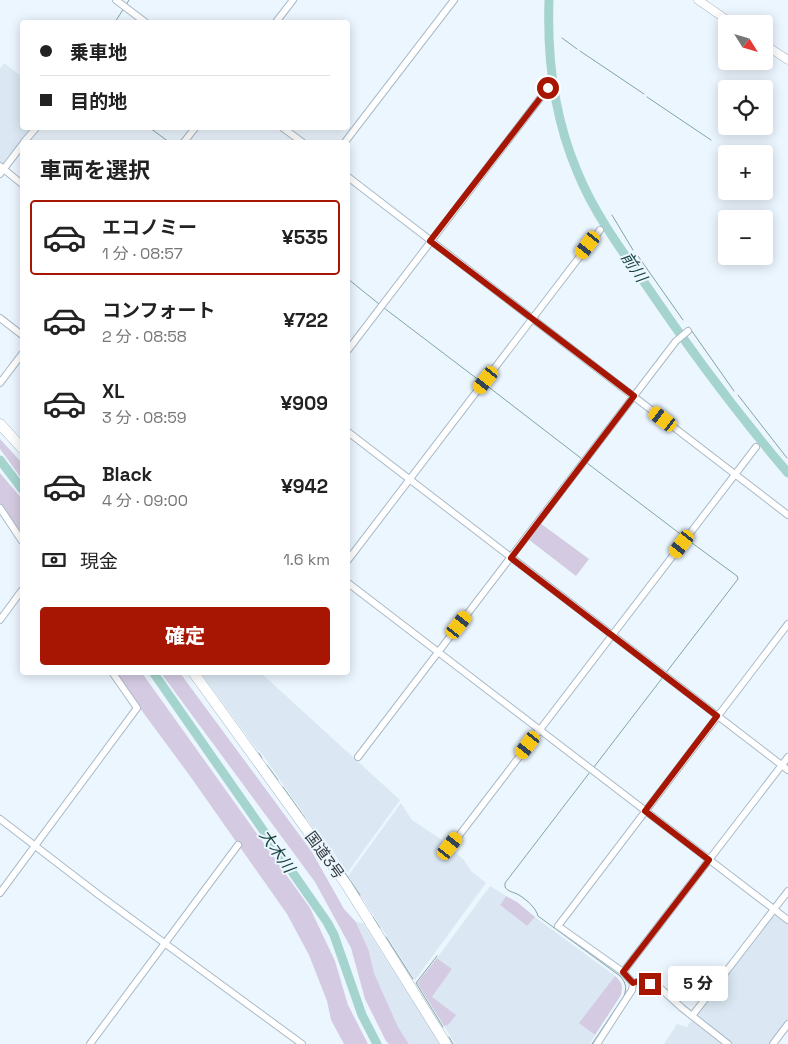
<!DOCTYPE html>
<html lang="ja">
<meta charset="utf-8">
<style>
:root{--surface:#fff;--page:#f6f6f6;--text:#222;--muted:#767676;--line:#e0e0e0;--accent:#a71602}
body{margin:0;font-family:"Space Grotesk","Noto Sans JP",sans-serif;background:var(--page);color:var(--text);height:100vh;display:flex;flex-direction:column;font-size:19px;white-space:nowrap}
*{box-sizing:border-box;margin:0}
p{font-size:16px;color:var(--muted)}
.icon{flex:none;width:28px;height:28px;fill:none;stroke:currentColor;stroke-width:2;stroke-linecap:round;stroke-linejoin:round}
.map{position:relative;flex:1;overflow:hidden}
.sheet{position:absolute;left:20px;top:140px;width:330px;height:535px;display:flex;flex-direction:column;background:var(--surface);border-radius:5px;box-shadow:0 2px 12px #0003}
.sheet>*{flex:none}
.banner{position:absolute;left:20px;top:20px;width:330px;height:110px;border-radius:5px;box-shadow:0 2px 12px #0003;display:grid;align-content:center;height:110px;padding:0 20px;background:var(--surface)}
.needle{width:32px;rotate:127deg}
.fabs{position:absolute;left:718px;top:15px;display:grid;gap:10px}
.fabs a{display:grid;place-items:center;width:55px;height:55px;border-radius:5px;background:var(--surface);box-shadow:0 2px 12px #0003;font-size:25px}
.end{position:absolute;width:22px;height:22px;margin:-11px;border:6px solid #a71602;background:#fff;box-shadow:0 0 0 2px #fff}
.from{border-radius:50%}
.bubble{position:absolute;height:35px;border-radius:5px;background:var(--surface);box-shadow:0 2px 12px #0003;font-size:16px;font-weight:800;line-height:35px;text-align:center}
.car{position:absolute;width:15px;height:30px;margin:-15px -8px;border-radius:6px;box-shadow:0 0 4px 1px #0007;background:linear-gradient(#f5c518 24%,#345 0 40%,#f5c518 0 76%,#345 0 86%,#f5c518 0)}
.banner b{display:flex;align-items:center;gap:18px;height:48px;font-size:19px}
.banner b+b{border-top:1px solid var(--line)}
.banner i{width:12px;height:12px;background:var(--text)}
ul{padding:0;list-style:none}
li{display:flex;align-items:center;gap:15px;height:75px;margin:0 10px 8px;padding:0 10px;border:2px solid transparent;border-radius:5px}
li div{flex:1}
li b{display:block;font-size:19px}
li em{font-style:normal;font-weight:800}
li.on{border-color:var(--accent)}
li>.icon{width:45px;height:45px;stroke-width:1.5}
h2{padding:0 20px;font-size:22px;line-height:60px}
.pay{display:flex;align-items:center;gap:12px;height:55px;padding:0 20px;font-size:19px}
.pay p{margin-inline-start:auto}
.primary-button{display:flex;gap:10px;margin-top:auto;padding:10px 20px}
.primary-button a{flex:1;height:58px;border-radius:5px;background:var(--accent);color:#fff;font-size:20px;font-weight:800;line-height:58px;text-align:center}
.map>svg:first-child{display:block}
.built{fill:#dbe8f3}
.green{fill:#d4cbe2}
.lines{fill:none;stroke-linecap:round;stroke-linejoin:round}
.stream{stroke:#82a5a2;stroke-width:1}
.river{stroke:#a5d4ce;stroke-width:9}
.minor-casing{stroke:#aabac8;stroke-width:8}
.tertiary-casing{stroke:#aabac8;stroke-width:9}
.trunk-casing{stroke:#aabac8;stroke-width:11}
.minor{stroke:#fff;stroke-width:6}
.tertiary{stroke:#fff;stroke-width:8}
.trunk{stroke:#fff;stroke-width:10}
.route{stroke:#a71602;stroke-width:6}
.labels{text-anchor:middle;dominant-baseline:central;stroke-width:4;stroke-linejoin:round;paint-order:stroke}
.street-label{font-size:15px;fill:#31373d;stroke:#ecf6fe}
.water-label{font-size:16px;font-style:italic;fill:#194440;stroke:#ecf6fe}
</style>
<div class="map">
<svg width="788" height="1044" viewBox="0 0 788 1044">
<rect width="100%" height="100%" fill="#ecf6fe"/>
<g class="built">
<path d="M4 63 22 77V128H33L3 166 0 164V69Z"/>
<path d="M201 673H261L400 800 347 873 330 847 327 848 260 751H258Z"/>
<path d="M401 803 412 820 439 838 464 860 471 871 486 883 415 980 348 876Z"/>
<path d="M490 886 506 896 500 905 527 926 535 917 615 976 580 1023 595 1035 590 1044H455L444 1026 448 1025 432 997 452 969 437 958Z"/>
<path d="M774 914 788 924V1021L770 1044H731L696 1017V1015Z"/>
<path d="M356 922 363 923 440 1044H409L398 1027 374 973 369 951Z"/>
<path d="M692 1020 723 1044H664L677 1024 687 1027Z"/>
</g>
<g class="green">
<path d="M0 439 22 463V479L0 449Z"/>
<path d="M0 473 22 499V539L0 504Z"/>
<path d="M540 523 589 559 576 576 528 539Z"/>
<path d="M114 673H142L310 908 335 961 348 1005 368 1044H344L331 1020 327 1001 309 955 287 914 190 776Z"/>
<path d="M161 673H180L312 852 344 909 356 922 369 951 374 973 398 1027 409 1044H389L386 1041 365 999 351 948 315 882Z"/>
<path d="M506 896 517 902 535 917 527 926 500 905Z"/>
<path d="M437 958 452 969 432 997 456 1015 448 1025 444 1026 417 983Z"/>
<path d="M615 976C622 982 623 986 621 995L595 1035 579 1023Z"/>
</g>
<g class="lines">
<g class="stream">
<path d="M126 5 129 0"/>
<path d="M115 22 124 8"/>
<path d="M562 38 577 49"/>
<path d="M580 51 644 94"/>
<path d="M647 97 711 140"/>
<path d="M150 128 169 142"/>
<path d="M612 215 633 250"/>
<path d="M638 256 683 320"/>
<path d="M348 279 379 304"/>
<path d="M384 308 480 381"/>
<path d="M689 327 734 391"/>
<path d="M486 385 582 459"/>
<path d="M738 395 787 458"/>
<path d="M587 463 683 536"/>
<path d="M665 674 738 579 737 576 688 540"/>
<path d="M259 753 262 758"/>
<path d="M267 765 278 780"/>
<path d="M594 767 663 677"/>
<path d="M590 772 505 883V887C508 892 514 892 519 895 527 900 536 908 538 916L620 976C626 983 627 987 624 996L592 1044"/>
<path d="M283 787 305 818"/>
<path d="M329 849 337 861"/>
<path d="M343 870 360 895"/>
<path d="M373 917 380 928"/>
<path d="M386 937 413 979"/>
<path d="M437 956 416 983 443 1027"/>
<path d="M286 1036 292 1040"/>
<path d="M449 1037 453 1044"/>
</g>
<g class="river">
<path d="M549 0C547 58 554 117 577 171 593 211 619 247 644 282 688 347 736 412 788 473"/>
<path d="M0 460 22 489"/>
<path d="M153 672 327 922 334 935 362 1015 377 1044"/>
</g>
<defs>
<g id="minor">
<path d="M116 0 145 22"/>
<path d="M276 22 293 0"/>
<path d="M283 128 302 142"/>
<path d="M24 142 36 128"/>
<path d="M184 142 195 128"/>
<path d="M345 142 454 0"/>
<path d="M0 166 22 184"/>
<path d="M0 174 22 145"/>
<path d="M348 177 788 515"/>
<path d="M0 318 22 335"/>
<path d="M348 350 548 88"/>
<path d="M0 383 22 354"/>
<path d="M348 432 788 770"/>
<path d="M0 508 22 541"/>
<path d="M348 560 600 230"/>
<path d="M348 583 788 920"/>
<path d="M0 620 22 590"/>
<path d="M358 757 676 341 688 331"/>
<path d="M0 819 99 895 302 1044"/>
<path d="M451 846 756 447"/>
<path d="M0 893 137 708 112 672"/>
<path d="M623 972 788 757"/>
<path d="M633 983 623 972 558 926 788 624"/>
<path d="M633 983 642 981 659 987 682 1008 728 1044"/>
<path d="M692 1016 788 891"/>
<path d="M90 1044 238 845"/>
<path d="M597 1044 632 990 633 983"/>
<path d="M773 1044 788 1024"/>
</g>
<g id="tertiary">
<path d="M698 0 733 24"/>
<path d="M764 44 788 60"/>
</g>
<g id="trunk">
<path d="M0 424 22 448"/>
<path d="M193 672 346 884 446 1044"/>
</g>
</defs>
<use href="#minor" class="minor-casing"/>
<use href="#tertiary" class="tertiary-casing"/>
<use href="#trunk" class="trunk-casing"/>
<use href="#minor" class="minor"/>
<use href="#tertiary" class="tertiary"/>
<use href="#trunk" class="trunk"/>
</g>
<g class="lines">
<path class="route" d="M548 88 430 241 634 396 511 558 717 716 645 811 709 860 623 972 633 983 642 980 650 984"/>
</g>
<g class="labels">
<g class="street-label">
<text transform="translate(325 855) rotate(54)">国道3号</text>
</g>
<g class="water-label">
<text transform="translate(634 267) rotate(56)">前川</text>
<text transform="translate(277 851) rotate(55)">大木川</text>
</g>
</g>
</svg>
<div class="fabs">
<a><svg class="needle" viewBox="-14 -14 28 28"><path d="M0-13l5 13h-10z" fill="#e53935"/><path d="M0 13l5-13h-10z" fill="#767676"/></svg></a>
<a><svg class="icon" aria-label="locate" viewBox="0 0 24 24"><circle cx="12" cy="12" r="6"/><path d="M12 2v4M12 18v4M2 12h4M18 12h4"/></svg></a>
<a>+</a>
<a>−</a>
</div>
<i class="end from" style="left:548px;top:88px"></i>
<i class="end" style="left:650px;top:984px"></i>
<div class="bubble" style="left:668px;top:966px;width:60px">5 分</div>
<i class="car" style="left:588px;top:245px;rotate:217deg"></i>
<i class="car" style="left:486px;top:380px;rotate:218deg"></i>
<i class="car" style="left:663px;top:419px;rotate:307deg"></i>
<i class="car" style="left:682px;top:544px;rotate:217deg"></i>
<i class="car" style="left:459px;top:625px;rotate:38deg"></i>
<i class="car" style="left:528px;top:745px;rotate:217deg"></i>
<i class="car" style="left:450px;top:846px;rotate:38deg"></i>
<div class="banner">
<b><i class="from"></i>乗車地</b>
<b><i></i>目的地</b>
</div>
<section class="sheet">
<h2>車両を選択</h2>
<ul>
<li class="on"><svg class="icon" aria-label="car" viewBox="0 0 24 24"><path d="M5 17H2v-5l4-1 3-4h7l3 4 3 1v5h-3M9 17h6M6 11h13"/><circle cx="7" cy="17" r="2"/><circle cx="17" cy="17" r="2"/></svg><div><b>エコノミー</b><p>1 分 · 08:57</p></div><em>¥535</em></li>
<li><svg class="icon" aria-label="car" viewBox="0 0 24 24"><path d="M5 17H2v-5l4-1 3-4h7l3 4 3 1v5h-3M9 17h6M6 11h13"/><circle cx="7" cy="17" r="2"/><circle cx="17" cy="17" r="2"/></svg><div><b>コンフォート</b><p>2 分 · 08:58</p></div><em>¥722</em></li>
<li><svg class="icon" aria-label="car" viewBox="0 0 24 24"><path d="M5 17H2v-5l4-1 3-4h7l3 4 3 1v5h-3M9 17h6M6 11h13"/><circle cx="7" cy="17" r="2"/><circle cx="17" cy="17" r="2"/></svg><div><b>XL</b><p>3 分 · 08:59</p></div><em>¥909</em></li>
<li><svg class="icon" aria-label="car" viewBox="0 0 24 24"><path d="M5 17H2v-5l4-1 3-4h7l3 4 3 1v5h-3M9 17h6M6 11h13"/><circle cx="7" cy="17" r="2"/><circle cx="17" cy="17" r="2"/></svg><div><b>Black</b><p>4 分 · 09:00</p></div><em>¥942</em></li>
</ul>
<div class="pay"><svg class="icon" aria-label="cash" viewBox="0 0 24 24"><path d="M3 7h18v10H3z"/><circle cx="12" cy="12" r="2"/></svg>現金<p>1.6 km</p></div>
<div class="primary-button"><a>確定</a></div>
</section>
</div>
